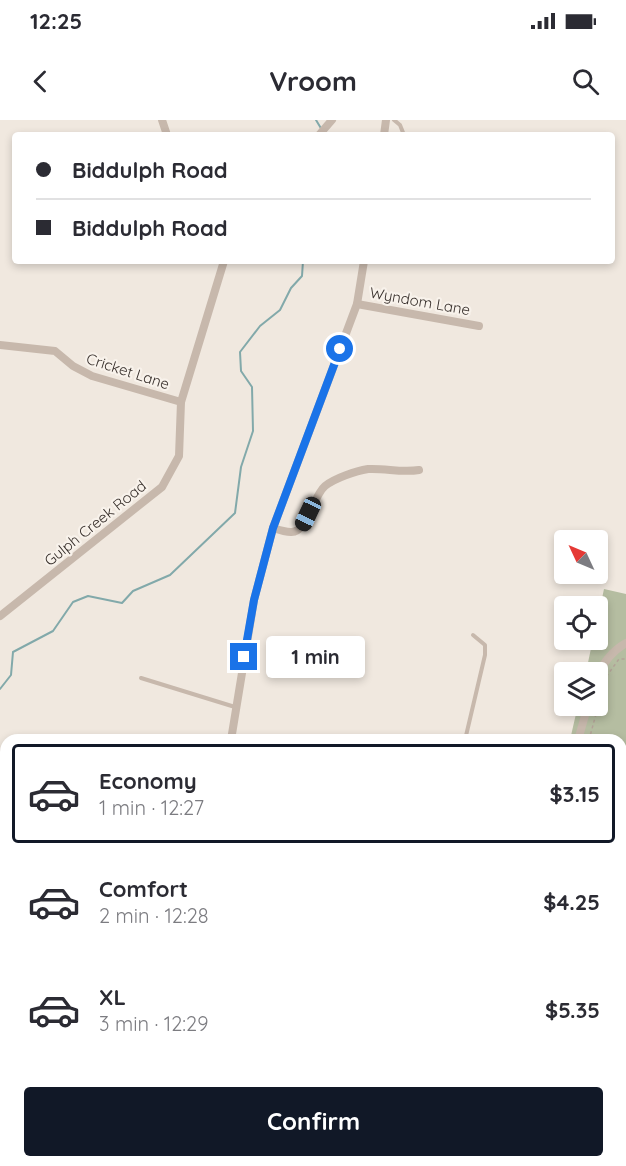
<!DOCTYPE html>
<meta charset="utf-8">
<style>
:root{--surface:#fff;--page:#f2f2f3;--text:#2b2b33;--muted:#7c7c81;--line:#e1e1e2;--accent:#111827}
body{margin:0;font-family:Quicksand,sans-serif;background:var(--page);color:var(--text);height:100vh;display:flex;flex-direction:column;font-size:22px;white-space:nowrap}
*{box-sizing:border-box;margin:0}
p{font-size:20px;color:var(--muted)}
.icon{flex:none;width:33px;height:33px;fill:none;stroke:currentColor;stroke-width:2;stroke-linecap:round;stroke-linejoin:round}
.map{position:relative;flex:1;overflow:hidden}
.sheet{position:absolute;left:0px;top:614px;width:627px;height:434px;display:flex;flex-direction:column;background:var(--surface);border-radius:18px 18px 0 0;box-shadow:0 3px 9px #0003}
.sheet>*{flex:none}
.top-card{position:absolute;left:12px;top:12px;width:603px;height:132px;border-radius:6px;box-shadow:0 3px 9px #0003;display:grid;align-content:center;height:132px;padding:0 24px;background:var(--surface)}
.needle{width:39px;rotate:314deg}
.tools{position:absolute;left:554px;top:410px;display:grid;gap:12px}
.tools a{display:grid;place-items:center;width:54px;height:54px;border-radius:6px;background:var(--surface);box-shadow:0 3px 9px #0003;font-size:30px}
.end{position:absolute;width:27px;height:27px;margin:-14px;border:8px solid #1a73e8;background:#fff;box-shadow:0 0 0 3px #fff}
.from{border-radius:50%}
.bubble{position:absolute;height:42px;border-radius:6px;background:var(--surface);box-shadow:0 3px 9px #0003;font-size:20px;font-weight:800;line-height:42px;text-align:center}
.car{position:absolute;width:18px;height:36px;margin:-18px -9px;border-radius:8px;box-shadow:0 0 4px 2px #0007;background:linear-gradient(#222 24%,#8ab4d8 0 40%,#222 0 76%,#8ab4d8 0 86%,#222 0)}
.top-card b{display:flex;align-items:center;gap:21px;height:57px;font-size:22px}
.top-card b+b{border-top:2px solid var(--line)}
.top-card i{width:15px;height:15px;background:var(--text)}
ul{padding:10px 0 0;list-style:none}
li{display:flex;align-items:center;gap:18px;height:99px;margin:0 12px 9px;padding:0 12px;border:3px solid transparent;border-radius:6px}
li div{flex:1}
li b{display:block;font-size:22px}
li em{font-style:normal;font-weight:800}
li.on{border-color:var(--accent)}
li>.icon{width:54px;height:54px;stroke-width:1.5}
.button{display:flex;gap:12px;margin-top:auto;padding:12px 24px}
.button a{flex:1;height:69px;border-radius:6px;background:var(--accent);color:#fff;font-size:24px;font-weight:800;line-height:69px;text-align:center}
.status{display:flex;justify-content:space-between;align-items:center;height:42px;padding:0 30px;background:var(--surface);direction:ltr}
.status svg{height:16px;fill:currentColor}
header{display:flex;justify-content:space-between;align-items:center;height:78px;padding:0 24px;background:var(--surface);font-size:27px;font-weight:800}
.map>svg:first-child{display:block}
.green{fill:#b5bda1}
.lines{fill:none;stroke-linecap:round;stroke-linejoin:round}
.stream{stroke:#82a9aa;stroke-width:2}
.path{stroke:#b2a297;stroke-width:1.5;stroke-dasharray:3 3;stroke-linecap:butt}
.lane{stroke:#c7b8ac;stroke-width:4}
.street{stroke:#c7b8ac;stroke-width:8}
.secondary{stroke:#9a877e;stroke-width:10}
.route{stroke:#1a73e8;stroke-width:8}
.labels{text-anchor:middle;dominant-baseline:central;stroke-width:4.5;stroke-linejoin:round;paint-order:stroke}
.street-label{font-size:15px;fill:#362e2a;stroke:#f8f2eb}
</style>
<div class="status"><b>12:25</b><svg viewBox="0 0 49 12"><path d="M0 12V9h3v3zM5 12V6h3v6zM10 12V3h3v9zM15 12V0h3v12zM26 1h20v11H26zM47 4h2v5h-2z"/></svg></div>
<header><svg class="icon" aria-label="back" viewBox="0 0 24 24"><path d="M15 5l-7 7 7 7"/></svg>Vroom<svg class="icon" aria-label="search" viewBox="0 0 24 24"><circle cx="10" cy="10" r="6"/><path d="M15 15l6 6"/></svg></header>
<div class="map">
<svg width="626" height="1046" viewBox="0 0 626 1046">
<rect width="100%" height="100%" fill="#f0e8df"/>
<path class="green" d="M604 469 626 474V637L621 640V620H570L578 585H597V552H586L593 519H597V502Z"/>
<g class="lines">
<g class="stream">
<path d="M316 0 325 15"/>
<path d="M0 569 11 555 13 532 53 511 73 482 88 476 122 483 133 471 170 455 235 393 241 347 253 311 252 267 241 251 240 232 260 206 280 190 291 168 302 156 303 141"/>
</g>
<g class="path">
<path d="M589 620 606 557 619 539H626"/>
<path d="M621 653 626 654"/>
<path d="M621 866 626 868"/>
</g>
<g class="lane">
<path d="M394 0 400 5 404 15"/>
<path d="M141 558 235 587"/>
<path d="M465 620 485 535V525L473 515"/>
<path d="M621 1028 626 1005"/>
<path d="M519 1041 524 1046"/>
<path d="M617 1046 618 1041"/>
</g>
<g class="street">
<path d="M162 0 167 15"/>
<path d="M319 15 332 0"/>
<path d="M384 15 386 0"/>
<path d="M357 184 479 206"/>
<path d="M0 225 55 231 73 246 92 256 181 282"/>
<path d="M273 408C279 410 286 412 291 412 307 413 313 376 325 366 335 358 356 351 368 349 386 348 401 353 419 350"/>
<path d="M0 496 162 367 179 336 181 282 224 141"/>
<path d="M597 556C604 541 612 531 626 523"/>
<path d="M231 620 254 480 273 408 357 184 364 141"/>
<path d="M578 620 588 585"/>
<path d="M93 1041 95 1046"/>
</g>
<g class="secondary">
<path d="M0 686 6 690"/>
<path d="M621 893 626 894"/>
</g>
</g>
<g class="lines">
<path class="route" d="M244 537 254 480 273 408 340 229"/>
</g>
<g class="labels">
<g class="street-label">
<text transform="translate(420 181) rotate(10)">Wyndom Lane</text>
<text transform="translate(128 251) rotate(18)">Cricket Lane</text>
<text transform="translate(95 403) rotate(-39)">Gulph Creek Road</text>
</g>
</g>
</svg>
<div class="tools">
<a><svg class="needle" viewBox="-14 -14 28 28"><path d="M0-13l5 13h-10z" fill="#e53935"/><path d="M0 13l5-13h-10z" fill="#7c7c81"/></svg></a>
<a><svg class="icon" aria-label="locate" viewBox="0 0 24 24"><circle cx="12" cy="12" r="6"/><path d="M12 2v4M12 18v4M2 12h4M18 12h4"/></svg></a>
<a><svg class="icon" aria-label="layers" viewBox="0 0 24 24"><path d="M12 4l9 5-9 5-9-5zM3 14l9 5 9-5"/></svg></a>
</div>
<i class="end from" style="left:340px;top:229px"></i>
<i class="end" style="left:244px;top:537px"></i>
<div class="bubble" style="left:266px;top:516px;width:99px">1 min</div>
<i class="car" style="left:308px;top:394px;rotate:205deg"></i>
<div class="top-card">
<b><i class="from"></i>Biddulph Road</b>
<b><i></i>Biddulph Road</b>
</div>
<section class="sheet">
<ul>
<li class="on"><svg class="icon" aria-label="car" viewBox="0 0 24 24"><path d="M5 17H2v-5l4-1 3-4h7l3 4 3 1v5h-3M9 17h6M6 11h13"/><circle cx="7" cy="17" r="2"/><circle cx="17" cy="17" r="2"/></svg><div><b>Economy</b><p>1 min · 12:27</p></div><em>$3.15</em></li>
<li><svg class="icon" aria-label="car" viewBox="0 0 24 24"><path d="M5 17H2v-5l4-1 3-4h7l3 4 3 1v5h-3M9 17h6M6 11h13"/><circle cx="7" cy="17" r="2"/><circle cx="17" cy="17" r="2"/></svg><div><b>Comfort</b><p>2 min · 12:28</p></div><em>$4.25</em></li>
<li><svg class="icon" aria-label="car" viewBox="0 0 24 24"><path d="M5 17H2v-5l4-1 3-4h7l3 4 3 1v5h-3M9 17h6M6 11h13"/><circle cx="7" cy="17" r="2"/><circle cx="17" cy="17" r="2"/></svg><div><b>XL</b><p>3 min · 12:29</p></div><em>$5.35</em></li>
</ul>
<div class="button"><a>Confirm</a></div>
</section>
</div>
